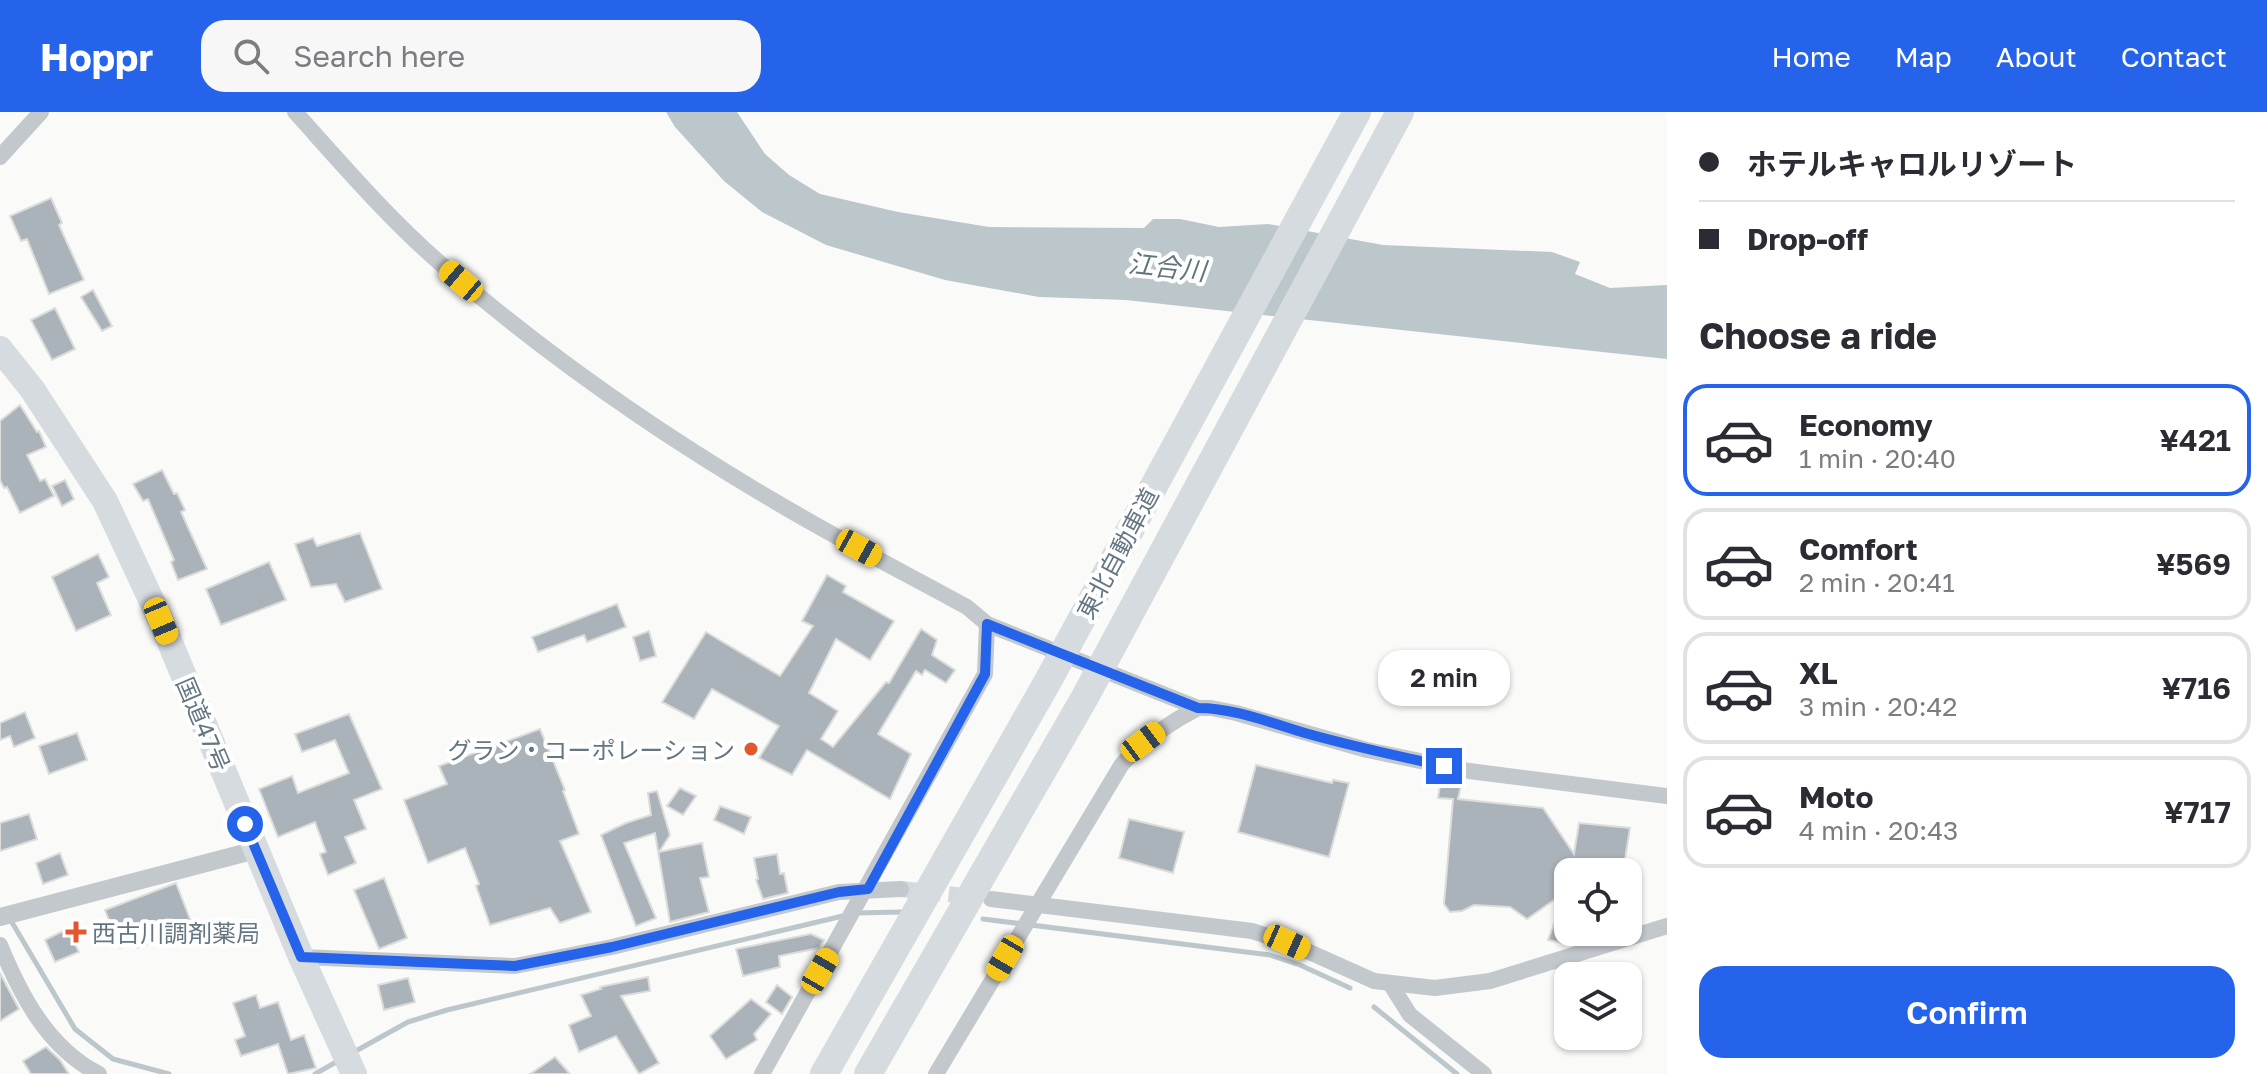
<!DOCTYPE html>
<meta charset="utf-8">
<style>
:root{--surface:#fff;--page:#f7f7f7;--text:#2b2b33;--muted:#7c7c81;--line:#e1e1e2;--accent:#2563eb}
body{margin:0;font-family:"Golos Text","Noto Sans JP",sans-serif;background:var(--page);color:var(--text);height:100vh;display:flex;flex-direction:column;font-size:30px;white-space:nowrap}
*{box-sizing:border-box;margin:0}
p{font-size:26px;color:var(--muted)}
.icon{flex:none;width:44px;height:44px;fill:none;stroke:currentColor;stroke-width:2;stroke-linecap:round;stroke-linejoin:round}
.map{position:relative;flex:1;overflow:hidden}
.details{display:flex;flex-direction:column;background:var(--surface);width:600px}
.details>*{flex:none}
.guide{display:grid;align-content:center;height:176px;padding:0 32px;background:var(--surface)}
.buttons{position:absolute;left:1554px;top:746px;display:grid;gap:16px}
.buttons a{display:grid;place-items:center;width:88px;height:88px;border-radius:16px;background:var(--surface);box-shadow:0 2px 6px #0004;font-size:40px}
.end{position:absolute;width:36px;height:36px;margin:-18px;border:10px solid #2563eb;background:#fff;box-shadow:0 0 0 4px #fff}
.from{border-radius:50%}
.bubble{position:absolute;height:56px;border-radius:24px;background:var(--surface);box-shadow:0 2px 6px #0004;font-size:26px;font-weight:600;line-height:56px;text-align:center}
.car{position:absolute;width:24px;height:48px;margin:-24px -12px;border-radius:10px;box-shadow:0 0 6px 2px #0007;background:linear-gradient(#f5c518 24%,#345 0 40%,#f5c518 0 76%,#345 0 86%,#f5c518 0)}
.guide b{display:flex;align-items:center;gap:28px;height:76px;font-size:30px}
.guide b+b{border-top:2px solid var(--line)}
.guide i{width:20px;height:20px;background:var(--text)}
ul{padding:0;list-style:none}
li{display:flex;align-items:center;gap:24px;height:112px;margin:0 16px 12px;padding:0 16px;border:4px solid var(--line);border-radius:24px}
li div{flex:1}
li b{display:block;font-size:30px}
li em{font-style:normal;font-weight:600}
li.current{border-color:var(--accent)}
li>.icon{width:72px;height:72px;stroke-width:1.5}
h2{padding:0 32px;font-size:36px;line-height:96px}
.action{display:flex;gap:16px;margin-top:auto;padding:16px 32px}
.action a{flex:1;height:92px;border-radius:24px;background:var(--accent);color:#fff;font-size:32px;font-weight:600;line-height:92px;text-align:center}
header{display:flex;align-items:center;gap:48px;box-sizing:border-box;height:112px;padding:0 40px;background:var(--accent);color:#fff}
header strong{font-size:38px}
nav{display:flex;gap:44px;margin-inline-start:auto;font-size:28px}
.search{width:560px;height:72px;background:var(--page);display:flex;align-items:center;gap:20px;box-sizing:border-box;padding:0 28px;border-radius:24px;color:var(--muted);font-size:30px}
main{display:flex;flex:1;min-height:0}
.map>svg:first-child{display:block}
.water{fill:#bbc7cb}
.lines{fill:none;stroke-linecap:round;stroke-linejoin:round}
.stream{stroke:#bbc7cb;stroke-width:5}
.building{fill:#aab3b9;stroke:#dcdcda;stroke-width:2}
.minor-tunnel{stroke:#d5d9db;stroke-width:16;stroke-dasharray:16 8;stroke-linecap:butt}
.minor{stroke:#c3c8cc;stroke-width:16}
.tertiary{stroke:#c3c8cc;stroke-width:18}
.trunk{stroke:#d6dbdf;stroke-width:26}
.motorway{stroke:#d6dbdf;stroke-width:28}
.route{stroke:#2563eb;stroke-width:10}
.poi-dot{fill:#e4572e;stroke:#fff;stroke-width:3}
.labels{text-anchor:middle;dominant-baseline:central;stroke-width:8;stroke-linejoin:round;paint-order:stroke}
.street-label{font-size:24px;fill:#657683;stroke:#fff}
.poi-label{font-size:24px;fill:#657683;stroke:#fff;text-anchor:end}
.water-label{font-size:26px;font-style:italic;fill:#60757c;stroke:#fff}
</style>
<header>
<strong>Hoppr</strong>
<div class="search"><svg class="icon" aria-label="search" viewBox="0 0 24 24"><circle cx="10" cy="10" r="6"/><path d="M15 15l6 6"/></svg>Search here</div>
<nav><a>Home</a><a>Map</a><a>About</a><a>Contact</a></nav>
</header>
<main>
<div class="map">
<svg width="1667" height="962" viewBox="0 0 1667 962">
<rect width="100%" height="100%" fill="#fafaf8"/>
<path class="water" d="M666 0H737L765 42 789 63 820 82 898 100 989 115 1144 116 1153 107H1180L1219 115 1268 112 1383 133 1552 140 1580 150 1575 162 1610 176 1667 173V247L1126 188 1039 185 945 168 826 133 762 100 724 69 675 15Z"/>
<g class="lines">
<g class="stream">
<path d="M857 801 902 800"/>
<path d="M10 807 75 917 113 947 169 962"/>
<path d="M983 807 1270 843 1300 853 1350 876"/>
<path d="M1374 895 1457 962"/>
<path d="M354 940 408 910 447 898 847 803"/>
<path d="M315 962 338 949"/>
</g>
</g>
<g class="building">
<path d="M51 86 62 111 59 113 84 168 49 182 27 127 21 129 10 104Z"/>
<path d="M93 178 112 214 102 219 81 185Z"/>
<path d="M55 196 75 237 52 248 31 208Z"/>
<path d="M20 293 37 320 39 319 46 335 27 343 40 369 45 367 54 384 20 401 7 375 4 376 0 368V309Z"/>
<path d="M162 358 174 382 177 381 185 398 181 400 207 457 178 468 171 450 174 448 148 387 143 389 133 372Z"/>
<path d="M65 368 74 387 62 394 52 374Z"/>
<path d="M360 421 382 477 345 490 336 472 311 475 295 432 313 426 317 434Z"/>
<path d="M98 442 109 465 97 471 111 503 76 519 52 465Z"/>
<path d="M269 450 286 488 221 513 206 477Z"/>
<path d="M827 463 846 474 843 480 894 509 870 548 836 527 809 581 838 599 821 627 833 635 886 570 889 571 921 517 937 528 932 543 955 558 946 571 925 558 922 563 916 559 878 622 911 642 890 687 807 638 792 663 759 646 779 614 712 577 694 607 662 590 706 520 780 564 813 514 802 509Z"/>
<path d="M617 492 626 515 587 530 584 523 538 540 532 525Z"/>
<path d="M649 519 656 544 640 549 633 525Z"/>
<path d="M25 600 35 626 14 635 10 624 0 628V611Z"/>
<path d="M349 602 382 677 354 688 366 717 345 725 356 751 328 763 320 742 326 740 315 710 278 725 259 677 292 664 298 681 349 661 335 628 302 640 295 622Z"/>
<path d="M540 617 565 678 563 679 579 722 560 729 591 800 560 811 550 796 490 813 476 774 479 772 465 736 428 751 404 688 447 672 439 654Z"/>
<path d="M77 621 87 648 49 662 39 634Z"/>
<path d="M1256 653 1332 671 1333 668 1349 671 1329 745 1238 720Z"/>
<path d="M1440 673 1461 674 1458 687 1543 696 1574 742 1579 711 1630 716 1623 760H1568V832L1548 828 1567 779 1527 807 1510 795 1474 793 1462 799 1450 800 1444 792 1453 687 1438 686Z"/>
<path d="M680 676 696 684 683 703 667 694Z"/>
<path d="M657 679 670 723 659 740 702 731 709 765 700 766 709 800 670 810 655 721 624 731 656 806 636 814 601 723 626 711 651 703 648 681Z"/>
<path d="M720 694 751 705 744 722 714 708Z"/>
<path d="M29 702 37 727 0 739V711Z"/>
<path d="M1129 707 1184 720 1173 761 1119 746Z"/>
<path d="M60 741 68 763 43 772 36 751Z"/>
<path d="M777 742 780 762 784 761 788 781 763 787 756 768 758 767 754 746Z"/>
<path d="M384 766 407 826 379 837 354 778Z"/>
<path d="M176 771 193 815 137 836 135 830 120 836 105 798Z"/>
<path d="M67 817 79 840 55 850 45 828Z"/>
<path d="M811 822 824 828 819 836 779 844 780 855 743 864 736 837Z"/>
<path d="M0 861 19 897 0 909Z"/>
<path d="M648 865 650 879 621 884 659 951 639 962 616 924 579 940 569 913 591 904 581 883 601 877 600 875Z"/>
<path d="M408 866 415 890 384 898 378 873Z"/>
<path d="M777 873 792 885 782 902 766 890Z"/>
<path d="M256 883 260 896 278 890 291 928 304 923 316 956 288 962 278 932 241 944 235 928 245 924 233 891Z"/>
<path d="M751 887 771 902 754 922 757 928 726 947 710 924Z"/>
<path d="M46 935 60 948 69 962H31L23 949Z"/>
<path d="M555 945 570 962H530Z"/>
</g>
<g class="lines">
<path class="minor-tunnel" d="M901 777 975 785"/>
<g class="minor">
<path d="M295 0C342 52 388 106 441 152 545 242 658 321 776 390 838 427 903 460 967 495L987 512 1198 596H1211L1236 601 1367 638 1469 659 1667 684"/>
<path d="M0 45 41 0"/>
<path d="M991 787 1252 819 1287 830 1374 869 1435 876 1490 869 1667 814"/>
<path d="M0 833C21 884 48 936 99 962"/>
<path d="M301 845 515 854 612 835 839 780 901 777"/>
<path d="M1391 873 1410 903 1484 962"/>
<path d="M762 962 985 562 987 512"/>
<path d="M936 962 1122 652C1145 628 1168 611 1198 596"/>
</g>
<path class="tertiary" d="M0 805 256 738"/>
<path class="trunk" d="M0 237 32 277 105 389 161 509 301 845 354 962"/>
<g class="motorway">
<path d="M824 962 1048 569 1357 0"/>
<path d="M868 962 1085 585 1400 0"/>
</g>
</g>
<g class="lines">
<path class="route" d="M245 712 301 845 515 854 612 835 839 780 868 777 985 562 987 512 1198 596C1234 596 1271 611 1305 621 1351 634 1397 644 1444 654"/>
</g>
<g class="poi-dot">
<circle cx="751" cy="637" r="8"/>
<path d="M72 808h8v8h8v8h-8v8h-8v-8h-8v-8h8z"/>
</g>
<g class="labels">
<g class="street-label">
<text transform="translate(1117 441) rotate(-62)">東北自動車道</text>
<text transform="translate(204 612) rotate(67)">国道47号</text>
</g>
<g class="poi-label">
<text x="735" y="637">グラン・コーポレーション</text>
<text x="92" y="820" text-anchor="start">西古川調剤薬局</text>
</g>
<g class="water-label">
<text transform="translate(1167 155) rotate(6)">江合川</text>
</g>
</g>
</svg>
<div class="buttons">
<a><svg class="icon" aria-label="locate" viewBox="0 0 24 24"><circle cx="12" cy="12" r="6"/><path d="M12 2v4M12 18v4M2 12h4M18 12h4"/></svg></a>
<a><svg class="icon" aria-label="layers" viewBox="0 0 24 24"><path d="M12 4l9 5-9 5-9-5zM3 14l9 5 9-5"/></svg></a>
</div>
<i class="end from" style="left:245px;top:712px"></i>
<i class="end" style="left:1444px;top:654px"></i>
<div class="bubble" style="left:1378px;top:538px;width:132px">2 min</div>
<i class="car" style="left:461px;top:169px;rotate:310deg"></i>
<i class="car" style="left:859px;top:436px;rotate:119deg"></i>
<i class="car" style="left:161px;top:509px;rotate:157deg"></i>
<i class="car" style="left:1143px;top:630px;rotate:53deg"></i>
<i class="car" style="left:1287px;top:830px;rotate:114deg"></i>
<i class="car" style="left:1005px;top:846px;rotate:210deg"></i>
<i class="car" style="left:820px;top:859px;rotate:30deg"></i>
</div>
<section class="details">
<div class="guide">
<b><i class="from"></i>ホテルキャロルリゾート</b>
<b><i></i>Drop-off</b>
</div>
<h2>Choose a ride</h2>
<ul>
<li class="current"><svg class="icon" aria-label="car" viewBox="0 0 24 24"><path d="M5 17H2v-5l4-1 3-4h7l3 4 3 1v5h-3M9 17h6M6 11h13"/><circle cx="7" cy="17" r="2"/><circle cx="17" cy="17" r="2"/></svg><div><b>Economy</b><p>1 min · 20:40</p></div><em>¥421</em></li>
<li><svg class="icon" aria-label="car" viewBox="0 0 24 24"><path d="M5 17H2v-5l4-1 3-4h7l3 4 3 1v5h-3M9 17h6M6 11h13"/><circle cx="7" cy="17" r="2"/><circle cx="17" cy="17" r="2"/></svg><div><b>Comfort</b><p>2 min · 20:41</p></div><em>¥569</em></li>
<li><svg class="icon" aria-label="car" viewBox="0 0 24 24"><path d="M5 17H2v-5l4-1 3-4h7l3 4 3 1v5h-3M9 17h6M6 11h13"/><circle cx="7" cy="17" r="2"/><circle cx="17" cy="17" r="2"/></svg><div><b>XL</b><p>3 min · 20:42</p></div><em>¥716</em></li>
<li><svg class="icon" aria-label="car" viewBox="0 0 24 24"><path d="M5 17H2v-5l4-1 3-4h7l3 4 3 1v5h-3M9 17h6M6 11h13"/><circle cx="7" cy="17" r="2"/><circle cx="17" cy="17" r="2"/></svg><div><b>Moto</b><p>4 min · 20:43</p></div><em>¥717</em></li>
</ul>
<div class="action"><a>Confirm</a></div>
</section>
</main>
